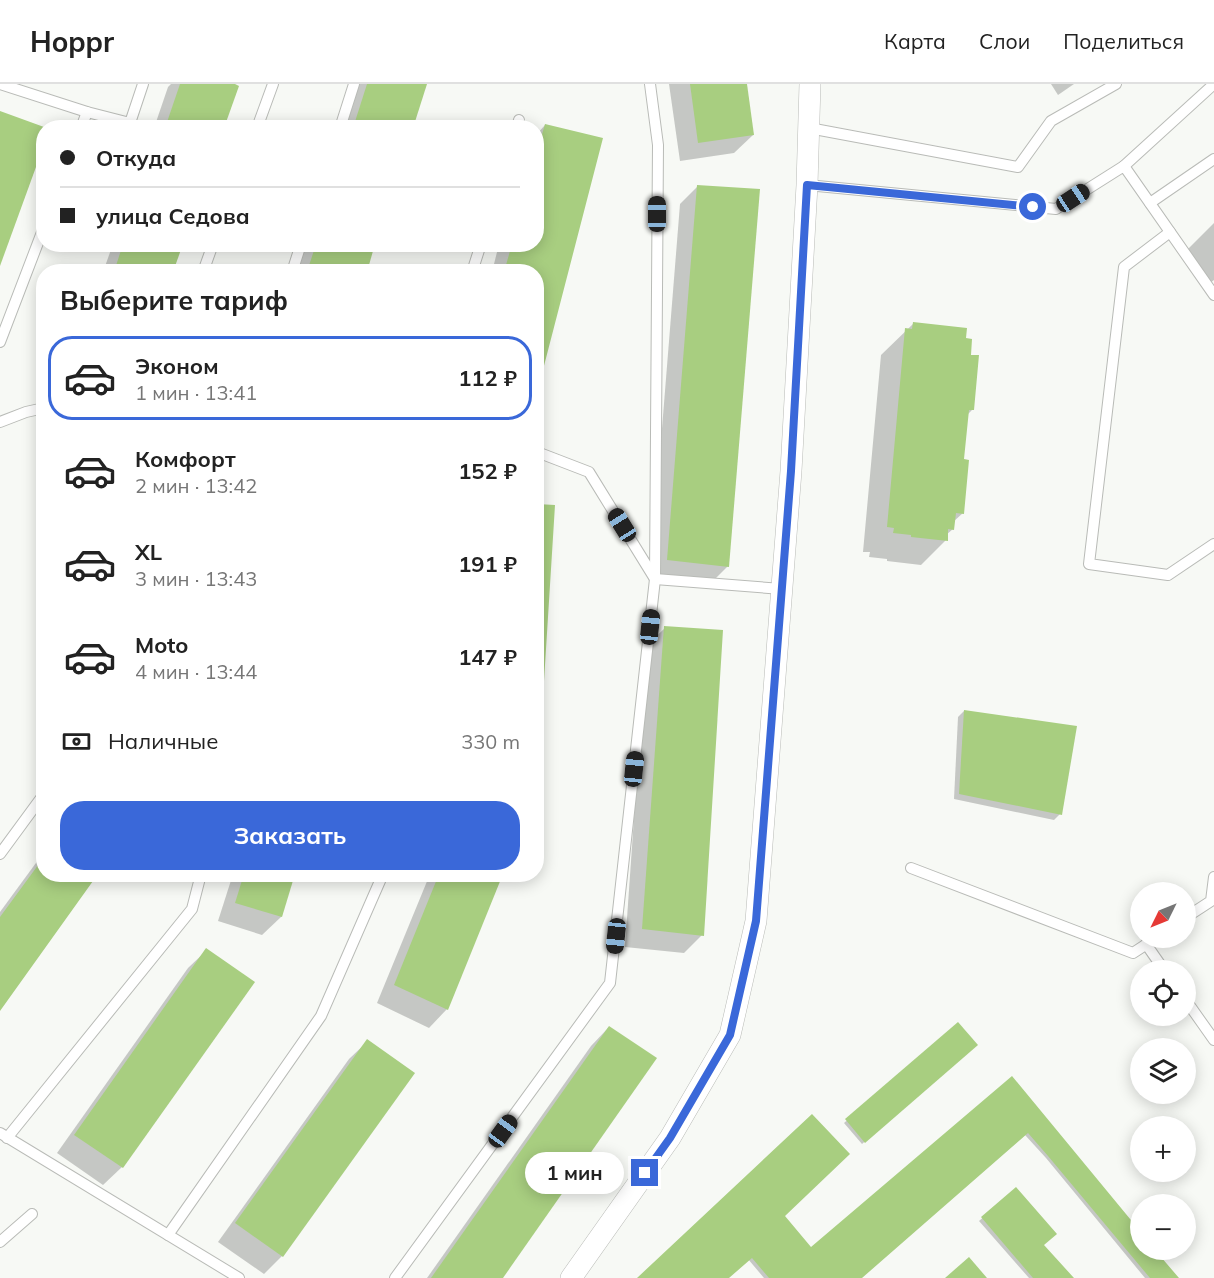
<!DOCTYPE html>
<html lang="ru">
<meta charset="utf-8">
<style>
:root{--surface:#fff;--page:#f2f2f2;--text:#222;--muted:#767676;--line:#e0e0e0;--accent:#3a68d9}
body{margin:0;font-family:Mulish,sans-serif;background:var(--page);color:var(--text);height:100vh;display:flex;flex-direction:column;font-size:22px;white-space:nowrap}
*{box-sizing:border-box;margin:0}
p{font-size:20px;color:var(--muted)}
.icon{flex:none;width:33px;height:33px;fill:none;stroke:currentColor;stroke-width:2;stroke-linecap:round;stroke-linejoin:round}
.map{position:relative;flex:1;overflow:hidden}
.sheet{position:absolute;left:36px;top:180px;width:508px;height:618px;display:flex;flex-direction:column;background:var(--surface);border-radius:24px;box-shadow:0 3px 15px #0003}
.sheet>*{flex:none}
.guide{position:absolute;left:36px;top:36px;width:508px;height:132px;border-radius:24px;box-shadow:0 3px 15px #0003;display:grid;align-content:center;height:132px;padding:0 24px;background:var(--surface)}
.needle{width:39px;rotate:227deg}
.buttons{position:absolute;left:1130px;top:798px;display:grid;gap:12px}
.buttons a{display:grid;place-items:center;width:66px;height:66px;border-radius:50%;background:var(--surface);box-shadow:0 3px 15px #0003;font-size:30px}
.end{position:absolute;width:27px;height:27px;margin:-14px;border:8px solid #3a68d9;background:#fff;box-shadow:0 0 0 3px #fff}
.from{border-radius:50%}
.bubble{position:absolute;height:42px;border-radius:21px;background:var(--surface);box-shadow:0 3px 15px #0003;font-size:20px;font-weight:700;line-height:42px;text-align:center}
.car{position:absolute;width:18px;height:36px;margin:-18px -9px;border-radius:8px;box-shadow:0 0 4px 2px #0007;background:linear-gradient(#222 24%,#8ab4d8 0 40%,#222 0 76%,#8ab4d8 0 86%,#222 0)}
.guide b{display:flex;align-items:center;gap:21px;height:57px;font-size:22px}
.guide b+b{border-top:2px solid var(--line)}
.guide i{width:15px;height:15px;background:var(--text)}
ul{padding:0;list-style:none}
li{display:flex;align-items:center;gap:18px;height:84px;margin:0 12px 9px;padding:0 12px;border:3px solid transparent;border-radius:24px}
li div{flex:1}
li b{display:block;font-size:22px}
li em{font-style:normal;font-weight:700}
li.active{border-color:var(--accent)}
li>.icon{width:54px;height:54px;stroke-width:1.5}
h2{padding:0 24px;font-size:27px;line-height:72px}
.pay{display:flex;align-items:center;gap:15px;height:66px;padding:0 24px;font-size:22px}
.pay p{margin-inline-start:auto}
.action{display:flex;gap:12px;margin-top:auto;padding:12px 24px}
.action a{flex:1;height:69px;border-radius:24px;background:var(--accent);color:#fff;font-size:24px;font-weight:700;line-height:69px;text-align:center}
header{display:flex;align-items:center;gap:36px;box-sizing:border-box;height:84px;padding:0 30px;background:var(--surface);border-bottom:2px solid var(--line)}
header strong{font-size:28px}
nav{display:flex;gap:33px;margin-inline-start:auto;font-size:21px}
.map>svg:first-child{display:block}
.shadow{fill:#0003}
.building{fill:#a8ce80}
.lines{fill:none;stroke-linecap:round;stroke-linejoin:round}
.lane-casing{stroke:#b9bbb7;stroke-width:12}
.street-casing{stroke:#b9bbb7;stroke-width:22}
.lane{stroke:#fff;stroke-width:10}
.street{stroke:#fff;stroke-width:21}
.route{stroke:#3a68d9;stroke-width:8}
</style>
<header>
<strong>Hoppr</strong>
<nav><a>Карта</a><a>Слои</a><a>Поделиться</a></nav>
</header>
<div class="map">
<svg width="1214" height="1194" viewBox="0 0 1214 1194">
<rect width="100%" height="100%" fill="#f7f9f5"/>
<g class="shadow">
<path d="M171 0H230L222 44H154L168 3Z"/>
<path d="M356 0H426L412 44H342Z"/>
<path d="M669 0H745L753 51 734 69 680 77Z"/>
<path d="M1051 0H1074L1058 11Z"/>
<path d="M545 41 602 55 537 302V188H492L499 160H537V50Z"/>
<path d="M698 102 728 482 710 500 650 494 680 120Z"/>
<path d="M1214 139V196L1205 203 1182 171Z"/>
<path d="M113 160H181L171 188H103Z"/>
<path d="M304 160H374L365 188H295Z"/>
<path d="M913 240 964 255 970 272 972 326 967 331 962 377 963 429 953 438V445L946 451V456L921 481 887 477V475L869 473 870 468H863L881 271Z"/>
<path d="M665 544 702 851 684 869 625 863 646 562Z"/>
<path d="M964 627 1060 730 1054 736 954 715 958 633Z"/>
<path d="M44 768V790L0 924V828Z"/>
<path d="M233 790H294L281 833 262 851 218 837Z"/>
<path d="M430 790H501L447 925 429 944 377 919Z"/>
<path d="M207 866 253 898 122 1083 103 1101 57 1069 188 884Z"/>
<path d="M958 940 976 961 862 1060 844 1039Z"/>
<path d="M609 943 501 1194H427L591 962Z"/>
<path d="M368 957 282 1172 264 1190 218 1158 349 975Z"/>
<path d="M1012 994 1140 1150V1166H1153L1177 1194H1145L1046 1074 1025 1051 860 1194H764L748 1175 728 1194H639L783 1132 810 1165Z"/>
<path d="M1016 1105 1043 1161 1072 1194H1029L979 1137Z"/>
</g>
<g class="building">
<path d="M180 0H235L239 2 224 44H165Z"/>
<path d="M367 0H427L413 44H353Z"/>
<path d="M690 0H747L754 51 698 59Z"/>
<path d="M0 27 44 43V61L0 182Z"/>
<path d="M545 40 603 54 538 305 537 188H504L512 160H537V68Z"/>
<path d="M697 101 760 105 729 483 667 476Z"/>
<path d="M123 160H183L173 188H114Z"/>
<path d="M316 160H375L367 188H307Z"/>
<path d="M913 238 967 244 966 254 972 255 971 271H979L974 326H969L964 375 969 376 964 430 956 429 954 446 948 445V457L911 453V451L893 449 894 444 887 443 905 244 912 245Z"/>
<path d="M537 420 555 421 541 645 537 644Z"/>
<path d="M664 542 723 546 704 852 642 845Z"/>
<path d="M964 626 1077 642 1062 731 959 710Z"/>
<path d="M44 773V790H98L0 927V833Z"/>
<path d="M244 790H295L282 833 235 819Z"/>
<path d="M439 790H503L448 926 394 901Z"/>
<path d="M206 864 255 898 123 1084 74 1051Z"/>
<path d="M958 938 978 961 865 1059 845 1035Z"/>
<path d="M609 942 657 974 503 1194H431Z"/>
<path d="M367 955 415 989 283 1173 235 1139Z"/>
<path d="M1012 992 1140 1147V1166H1155L1179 1194H1150L1048 1072 1028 1049 862 1194H769L752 1174 729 1194H637L812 1030 850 1070 785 1132 811 1163Z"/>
<path d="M1016 1103 1057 1150 1044 1161 1074 1194H1033L981 1133Z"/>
<path d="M969 1173 987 1194H945Z"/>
</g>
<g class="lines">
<defs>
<g id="lane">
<path d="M0 0 87 28 130 39 143 0"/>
<path d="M81 44 87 28"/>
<path d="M257 44 273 0"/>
<path d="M340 44 354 0"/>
<path d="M517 44 519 36"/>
<path d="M809 44 1018 83 1051 37 1116 0"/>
<path d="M1124 82 1214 0"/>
<path d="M807 101 1056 125 1124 82 1214 211"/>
<path d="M1150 119 1214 75"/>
<path d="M1170 148 1124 183 1089 480 1168 491 1214 460"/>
<path d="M203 188 213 160"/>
<path d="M292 188 301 160"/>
<path d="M472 188 481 160"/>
<path d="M0 258 44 143"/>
<path d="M0 338 26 328 44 324"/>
<path d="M537 368 589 388 655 495 782 505"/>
<path d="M0 770 44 710"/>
<path d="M911 784 1133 869 1156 854"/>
<path d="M1185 834 1211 817 1214 793"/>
<path d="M1146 860 1164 886"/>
<path d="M1185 915 1214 956"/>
<path d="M0 1049 239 1194"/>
<path d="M7 1054 192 825 201 790"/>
<path d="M168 1151 321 932 383 790"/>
<path d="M0 1158 32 1130"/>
<path d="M395 1194 610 899 655 495 658 61 650 0"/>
</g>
<path id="street" d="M571 1194 670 1054 730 951 756 837 791 387 807 101 810 0"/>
</defs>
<use href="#lane" class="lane-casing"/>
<use href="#street" class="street-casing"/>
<use href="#lane" class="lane"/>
<use href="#street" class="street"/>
</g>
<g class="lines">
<path class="route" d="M645 1089 670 1054 730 951 756 837 791 387 807 101 1033 123"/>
</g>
</svg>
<div class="buttons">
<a><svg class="needle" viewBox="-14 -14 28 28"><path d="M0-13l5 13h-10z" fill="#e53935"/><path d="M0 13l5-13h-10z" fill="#767676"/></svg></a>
<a><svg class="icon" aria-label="locate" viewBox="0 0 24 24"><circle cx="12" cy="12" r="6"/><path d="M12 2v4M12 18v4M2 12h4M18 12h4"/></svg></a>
<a><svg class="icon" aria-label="layers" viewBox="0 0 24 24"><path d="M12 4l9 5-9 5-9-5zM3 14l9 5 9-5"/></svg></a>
<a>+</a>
<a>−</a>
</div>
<i class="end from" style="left:1033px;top:123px"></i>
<i class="end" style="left:645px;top:1089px"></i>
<div class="bubble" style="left:525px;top:1068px;width:99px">1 мин</div>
<i class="car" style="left:1073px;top:114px;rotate:57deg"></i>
<i class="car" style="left:657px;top:130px;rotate:0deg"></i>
<i class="car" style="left:622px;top:441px;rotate:328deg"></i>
<i class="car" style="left:650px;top:543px;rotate:6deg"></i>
<i class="car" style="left:634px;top:685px;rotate:6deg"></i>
<i class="car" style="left:616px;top:852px;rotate:186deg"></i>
<i class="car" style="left:503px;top:1047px;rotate:36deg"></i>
<div class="guide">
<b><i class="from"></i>Откуда</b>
<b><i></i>улица Седова</b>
</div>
<section class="sheet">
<h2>Выберите тариф</h2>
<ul>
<li class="active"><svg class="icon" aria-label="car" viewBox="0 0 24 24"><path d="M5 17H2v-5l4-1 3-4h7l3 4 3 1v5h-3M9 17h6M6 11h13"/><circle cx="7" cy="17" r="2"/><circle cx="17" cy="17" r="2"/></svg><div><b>Эконом</b><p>1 мин · 13:41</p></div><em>112 ₽</em></li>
<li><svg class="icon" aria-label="car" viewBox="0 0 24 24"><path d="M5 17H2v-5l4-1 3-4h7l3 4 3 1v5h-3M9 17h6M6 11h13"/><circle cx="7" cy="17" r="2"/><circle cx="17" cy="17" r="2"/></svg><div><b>Комфорт</b><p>2 мин · 13:42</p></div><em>152 ₽</em></li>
<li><svg class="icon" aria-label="car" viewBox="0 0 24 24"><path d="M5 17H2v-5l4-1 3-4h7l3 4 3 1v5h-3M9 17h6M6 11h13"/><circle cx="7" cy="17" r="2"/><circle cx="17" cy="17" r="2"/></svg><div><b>XL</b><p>3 мин · 13:43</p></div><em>191 ₽</em></li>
<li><svg class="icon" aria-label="car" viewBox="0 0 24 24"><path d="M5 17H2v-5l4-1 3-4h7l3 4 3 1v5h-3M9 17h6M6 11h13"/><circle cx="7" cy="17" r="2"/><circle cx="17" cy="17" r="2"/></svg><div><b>Moto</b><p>4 мин · 13:44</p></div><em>147 ₽</em></li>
</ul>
<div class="pay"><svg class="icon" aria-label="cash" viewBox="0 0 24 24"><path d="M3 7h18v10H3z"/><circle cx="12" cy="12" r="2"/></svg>Наличные<p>330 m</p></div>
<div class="action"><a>Заказать</a></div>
</section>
</div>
